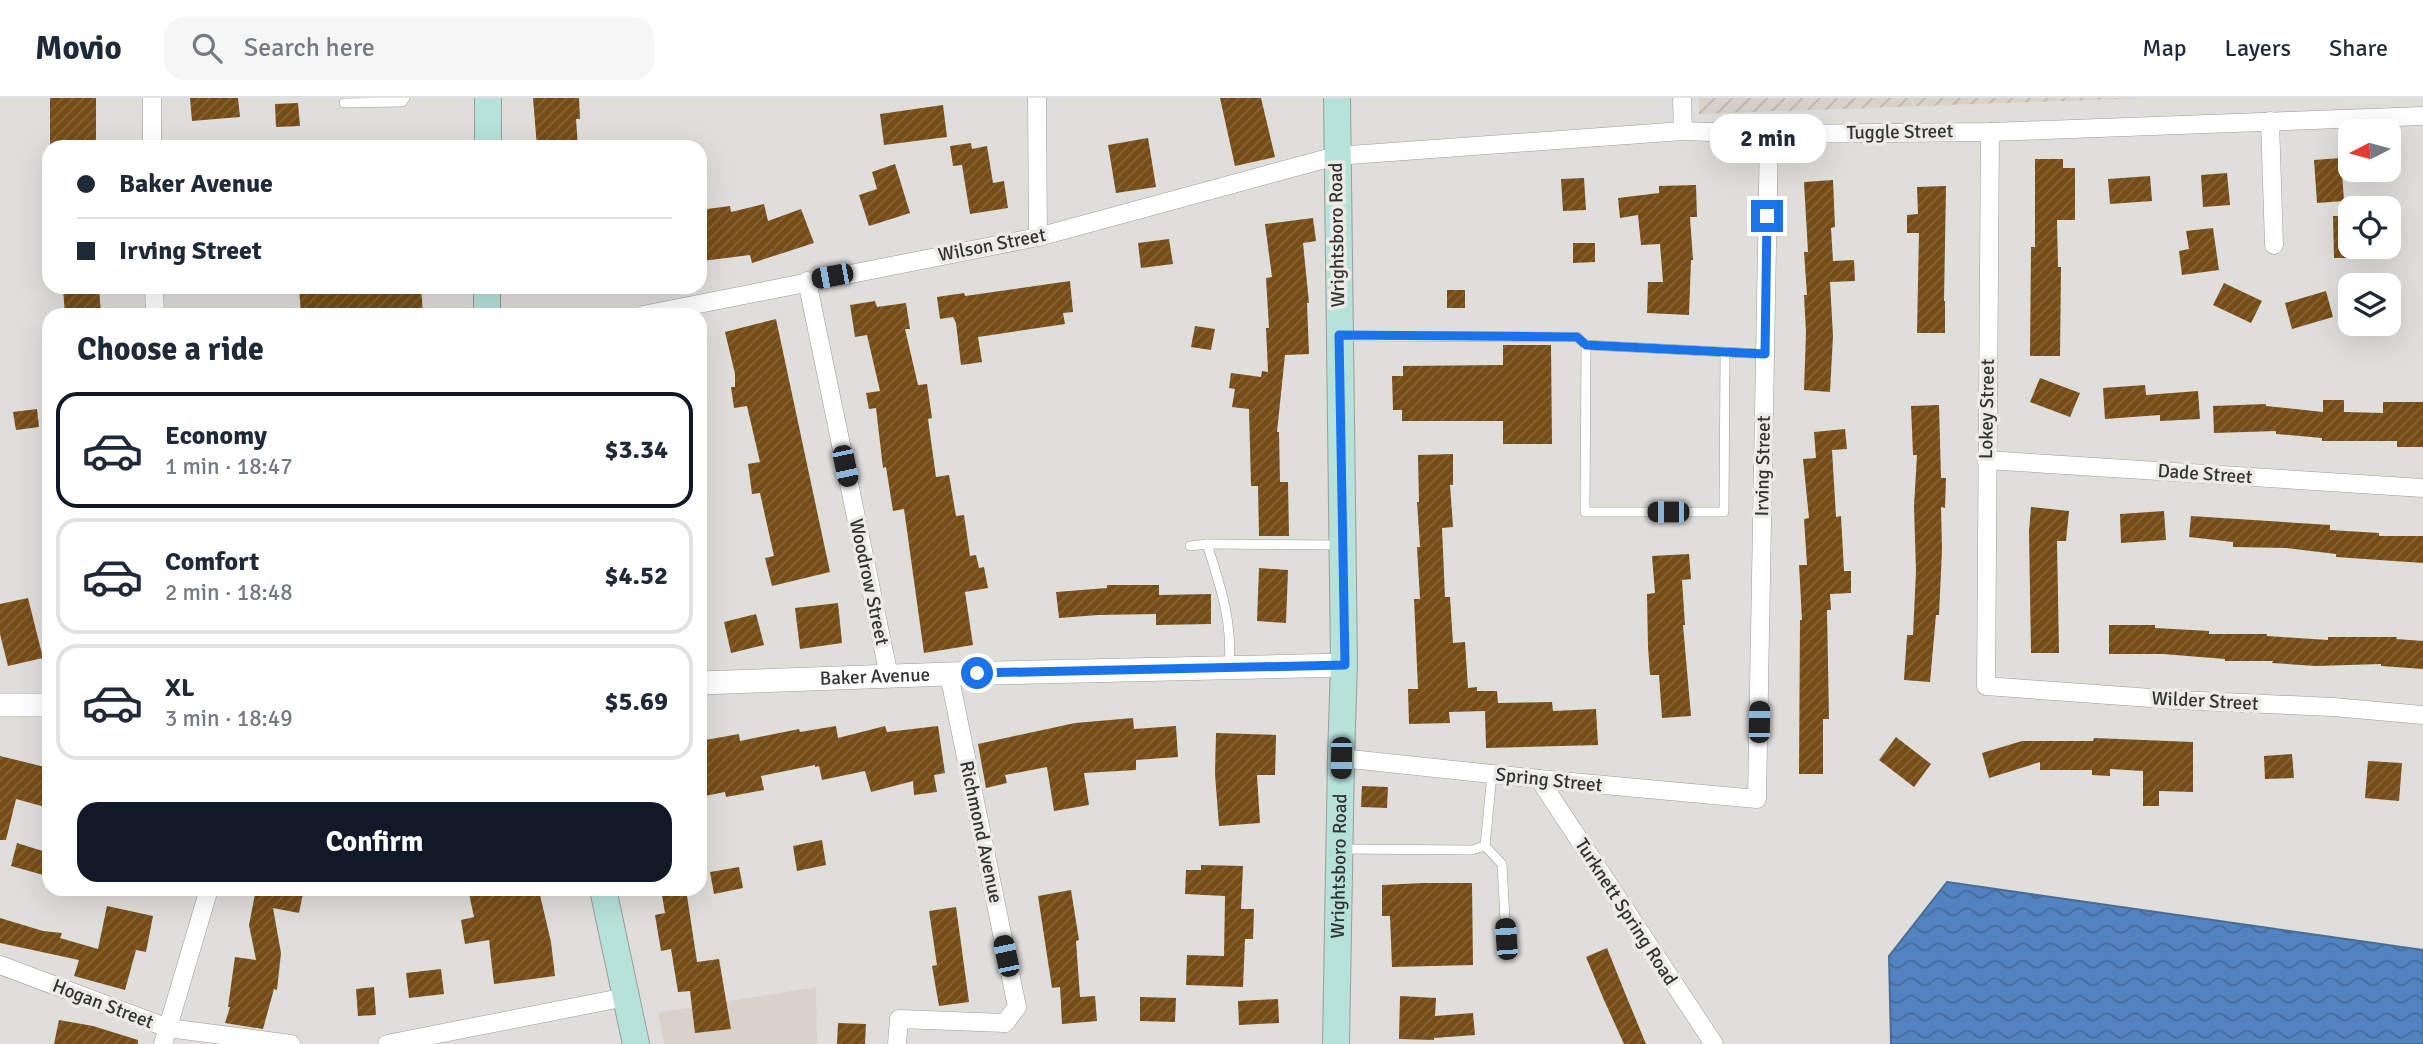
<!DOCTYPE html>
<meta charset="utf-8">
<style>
:root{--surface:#fff;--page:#f6f6f7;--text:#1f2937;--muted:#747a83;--line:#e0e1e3;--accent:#111827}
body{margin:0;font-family:Signika,sans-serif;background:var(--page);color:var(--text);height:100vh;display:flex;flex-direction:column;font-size:26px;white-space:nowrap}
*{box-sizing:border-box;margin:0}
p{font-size:23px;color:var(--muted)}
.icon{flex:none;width:38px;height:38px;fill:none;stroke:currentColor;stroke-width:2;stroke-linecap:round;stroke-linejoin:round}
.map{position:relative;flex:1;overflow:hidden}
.panel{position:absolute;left:42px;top:210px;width:665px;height:588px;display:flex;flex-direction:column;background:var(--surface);border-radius:21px;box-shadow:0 7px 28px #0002}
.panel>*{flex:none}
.top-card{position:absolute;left:42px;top:42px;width:665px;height:154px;border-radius:21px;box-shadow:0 7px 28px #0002;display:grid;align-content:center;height:154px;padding:0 35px;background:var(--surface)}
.needle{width:46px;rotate:264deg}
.controls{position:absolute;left:2338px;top:21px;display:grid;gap:14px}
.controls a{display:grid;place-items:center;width:63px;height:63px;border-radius:14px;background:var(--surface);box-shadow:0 7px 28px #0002;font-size:35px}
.end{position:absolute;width:32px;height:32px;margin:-16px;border:9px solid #1a73e8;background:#fff;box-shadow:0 0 0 4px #fff}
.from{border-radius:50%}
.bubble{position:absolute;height:49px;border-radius:21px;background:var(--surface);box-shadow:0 7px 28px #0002;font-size:23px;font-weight:700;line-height:49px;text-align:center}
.car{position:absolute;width:21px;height:42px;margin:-21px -10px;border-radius:9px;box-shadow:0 0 5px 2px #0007;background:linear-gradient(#222 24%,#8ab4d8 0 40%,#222 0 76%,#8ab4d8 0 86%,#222 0)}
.top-card b{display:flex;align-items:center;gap:24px;height:66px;font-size:26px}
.top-card b+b{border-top:2px solid var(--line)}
.top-card i{width:18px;height:18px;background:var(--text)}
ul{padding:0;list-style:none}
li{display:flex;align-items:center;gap:21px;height:116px;margin:0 14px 10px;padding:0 21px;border:4px solid var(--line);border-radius:21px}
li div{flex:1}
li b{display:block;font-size:26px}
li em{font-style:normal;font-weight:700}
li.current{border-color:var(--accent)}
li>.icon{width:63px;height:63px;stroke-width:1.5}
h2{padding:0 35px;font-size:32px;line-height:84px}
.cta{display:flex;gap:14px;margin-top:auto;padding:14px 35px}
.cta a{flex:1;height:80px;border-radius:21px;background:var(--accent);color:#fff;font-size:28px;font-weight:700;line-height:80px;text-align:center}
header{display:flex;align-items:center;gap:42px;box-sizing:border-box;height:98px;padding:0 35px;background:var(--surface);border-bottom:2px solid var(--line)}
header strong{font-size:33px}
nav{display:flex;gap:38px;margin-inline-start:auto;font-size:24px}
.search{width:490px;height:63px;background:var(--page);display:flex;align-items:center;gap:18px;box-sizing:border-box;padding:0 24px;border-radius:21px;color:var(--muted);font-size:26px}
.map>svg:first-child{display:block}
.built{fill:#dad2ca}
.industrial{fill:url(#industrial-furrows)}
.water{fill:url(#water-waves);stroke:#496b95;stroke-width:2}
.building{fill:url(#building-hatch)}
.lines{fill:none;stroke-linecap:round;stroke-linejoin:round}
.service-casing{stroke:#9d9b99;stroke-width:10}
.minor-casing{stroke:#9d9b99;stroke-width:19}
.tertiary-casing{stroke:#9d9b99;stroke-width:24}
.secondary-casing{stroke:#9d9b99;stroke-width:28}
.service{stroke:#fff;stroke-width:9}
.minor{stroke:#fff;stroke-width:18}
.tertiary{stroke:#fff;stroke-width:23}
.secondary{stroke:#b6e2d9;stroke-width:26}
.route{stroke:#1a73e8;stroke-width:9}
.labels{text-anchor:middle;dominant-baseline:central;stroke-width:7;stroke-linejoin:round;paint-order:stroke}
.street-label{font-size:19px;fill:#333332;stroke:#edebe8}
</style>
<header>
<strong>Movio</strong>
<div class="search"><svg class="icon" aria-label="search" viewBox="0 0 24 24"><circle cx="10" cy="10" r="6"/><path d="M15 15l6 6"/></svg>Search here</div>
<nav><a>Map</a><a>Layers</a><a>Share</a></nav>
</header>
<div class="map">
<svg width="2423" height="946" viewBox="0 0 2423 946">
<defs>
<pattern id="industrial-furrows" width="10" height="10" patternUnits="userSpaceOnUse" patternTransform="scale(1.75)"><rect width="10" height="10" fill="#dad2ca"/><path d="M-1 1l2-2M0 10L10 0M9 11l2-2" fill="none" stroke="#bcb5ae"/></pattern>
<pattern id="water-waves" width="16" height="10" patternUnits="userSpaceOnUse" patternTransform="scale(1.75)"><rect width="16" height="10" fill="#5283c0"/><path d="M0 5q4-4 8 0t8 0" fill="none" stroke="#456c9d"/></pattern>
<pattern id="building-hatch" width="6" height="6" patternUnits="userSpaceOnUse" patternTransform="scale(1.75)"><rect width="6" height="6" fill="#764d17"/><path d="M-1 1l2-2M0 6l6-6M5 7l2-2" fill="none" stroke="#856439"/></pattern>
</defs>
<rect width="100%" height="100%" fill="#e0dedb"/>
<path class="built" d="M816 889 817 946H664L658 915Z"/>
<path class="industrial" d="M1699 0H2147L1699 16Z"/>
<path class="water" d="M1947 784 2423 852V946H1891L1889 858Z"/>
<g class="building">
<rect x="50" y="0" width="46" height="49"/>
<path d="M190 0H238L240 19 192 23Z"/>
<path d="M533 0H579L580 21H576L578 49H537Z"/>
<path d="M1220 0H1261L1275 59 1235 68Z"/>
<path d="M298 5 300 28 276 29 275 6Z"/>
<path d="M943 7 947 39 884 47 880 16Z"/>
<path d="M1148 40 1156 89 1116 95 1108 47Z"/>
<path d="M971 45 972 51 987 48 993 85 1004 83 1008 110 970 116 962 67 953 68 950 48Z"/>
<path d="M2341 60 2344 103 2317 105 2314 62Z"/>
<path d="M2035 61H2063V70H2075V122H2057L2058 169H2061L2060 258H2030L2031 149H2035Z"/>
<path d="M895 66 910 115 869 128 859 97 877 91 872 74Z"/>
<path d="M2227 75 2230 107 2203 109 2201 77Z"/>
<path d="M2150 78 2152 103 2110 106 2108 81Z"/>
<path d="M1584 80 1586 112 1563 113 1561 81Z"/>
<path d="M1833 82 1835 129 1831 130 1833 163 1854 162 1855 183 1830 184 1833 238 1830 294 1804 292 1806 234 1804 197H1807L1804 154H1808L1804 84Z"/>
<path d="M1696 87 1697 119H1690L1693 162H1691L1689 217 1647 215 1648 184H1663L1660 146 1641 147 1638 117 1620 120 1618 100 1659 95V88Z"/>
<path d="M1946 88 1944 203H1945V235H1917L1919 135H1907V117L1918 116 1917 89Z"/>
<path d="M764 106 768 123 801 111 814 145 752 165 750 157 702 163 700 112 730 108 731 114Z"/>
<path d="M2333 118H2350V160H2334Z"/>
<path d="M1313 120 1316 143 1303 145 1309 205H1307L1309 256 1285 257 1277 334H1279L1280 384H1288L1289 438H1259L1258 388H1251L1249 311 1232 309 1235 291 1229 290 1231 275 1261 279 1262 273 1268 274 1266 230H1269L1266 180 1272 179 1265 126Z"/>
<path d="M2213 130 2219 172 2182 177 2179 153 2189 151 2186 133Z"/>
<path d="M1169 141 1173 166 1141 170 1138 145Z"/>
<path d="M1573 145H1595V164L1573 165Z"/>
<path d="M1070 183 1073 214 1063 215 1065 226 978 239 982 264 961 267 956 225 953 219 940 221 937 199 964 195 965 198Z"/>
<path d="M2224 185 2262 203 2251 225 2213 207Z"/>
<path d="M99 189 101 217H65L63 190Z"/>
<path d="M299 189H421L423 217H301Z"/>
<rect x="1447" y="192" width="18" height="18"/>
<path d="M2326 193 2333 219 2292 231 2285 205Z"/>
<path d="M875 203 877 209 906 205 910 231H905L918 287 927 286 932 320 928 321 936 379 949 377 956 418 964 417 970 458 976 457 979 470 984 469 988 490 965 494 973 547 924 555 904 411 893 413 886 369 883 370 876 310 869 311 866 295 880 293 867 237 855 239 850 207Z"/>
<path d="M776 221 830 474 772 488 765 460 774 458 760 395 752 396 748 366 760 364 747 308 734 310 731 289H735V276L725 234Z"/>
<path d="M1195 228 1215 231 1211 252 1191 249Z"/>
<path d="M1503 247H1551L1552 346H1503V323H1402V312H1393L1392 278H1403V268L1503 267Z"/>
<path d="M2040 280 2080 295 2070 319 2030 304Z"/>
<path d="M2145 287 2146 297 2198 293 2200 321 2160 323V317L2105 321 2103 290Z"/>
<path d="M2323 302H2344V314L2383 315V304H2423V349H2397V343H2322V340L2276 336V333L2214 335 2213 308 2266 306V308L2323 314Z"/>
<path d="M1939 307 1941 380H1946L1945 410 1941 409 1942 452 1939 517H1936L1930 584 1904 582 1907 537H1913L1916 473 1914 408 1917 357H1913L1911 308Z"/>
<path d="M37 311 39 329 16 332 13 314Z"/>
<path d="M1845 331 1847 351 1832 352 1836 419 1841 418 1844 473H1851V495L1830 496 1831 512H1827L1829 621H1823V676H1799L1800 522H1802L1799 467H1807L1804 421 1809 420 1803 361 1816 360 1814 334Z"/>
<path d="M1453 356V387H1450L1453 429 1442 430 1445 499H1450L1453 545 1465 544 1468 590 1477 589V593H1497L1498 605 1552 604 1553 613 1596 611 1598 647 1486 650 1485 613 1449 614 1450 625 1409 626 1408 591H1418L1414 501H1420L1417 449H1420L1417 404H1419L1418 357Z"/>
<path d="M2031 409 2069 413 2066 443H2057L2059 555H2031L2029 433Z"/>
<path d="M2164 413 2166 442 2121 445 2120 416Z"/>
<path d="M2191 418 2330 427V432L2379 435V438H2423V465L2336 459V456L2286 450 2233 449V444L2189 439Z"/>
<path d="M1689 456 1691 481 1682 482 1685 527H1683L1691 618 1662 620 1659 577H1650L1648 549 1647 496 1655 495 1652 458Z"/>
<path d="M1259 470 1288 472 1286 525 1257 523Z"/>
<path d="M1107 487H1159V497L1211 496V526L1156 527V516L1098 517 1059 520 1056 494 1107 490Z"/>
<path d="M28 500 43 560 8 568 0 536V506Z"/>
<path d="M838 505 842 545 800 551 795 510Z"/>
<path d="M756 516 764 547 731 555 724 524Z"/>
<path d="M2109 527H2155V530L2209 533V536H2267V538L2328 542V539H2397L2396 541 2423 543V571L2381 568V566L2316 568 2272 565 2273 563H2225V561L2163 556H2109Z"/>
<path d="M1133 620 1134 631 1176 628 1178 659 1136 662V672L1084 675 1089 707 1054 713 1047 669 1005 677 1007 685 986 690 978 646 1075 625Z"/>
<path d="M836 628 838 640 885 628 887 634 938 628 945 675 934 677 937 694 914 697 913 683 871 694 865 673 822 682 819 668 815 669V667L761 678 764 692 726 699 725 694 700 699V643L739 636 740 643 799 631 800 634Z"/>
<path d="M1216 635 1276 637 1275 677H1257L1260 725 1219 728 1215 676Z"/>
<path d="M1896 639 1931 666 1914 689 1879 662Z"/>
<path d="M2094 640 2193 644V694L2159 693V708H2143V673L2110 671V678L2092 677V672H2040V664L1989 680 1982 655 2022 643H2093Z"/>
<path d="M2292 656 2294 680 2265 681 2264 658Z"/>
<path d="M0 658 49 670V710L16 701 6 742H0Z"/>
<path d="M2368 663 2402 665 2399 703 2365 700Z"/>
<path d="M1362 688 1388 689 1387 710 1361 709Z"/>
<path d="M822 742 826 767 797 773 793 748Z"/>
<path d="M17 745 49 755 47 778 11 768Z"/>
<path d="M1201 767 1243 768 1241 811H1254L1253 841H1245L1243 889 1186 887 1187 857 1224 858 1225 798 1185 796 1186 772H1201Z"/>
<path d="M739 769 743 790 714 796 710 774Z"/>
<path d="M1423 785H1472L1473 867 1392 869 1390 818H1382V787Z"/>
<path d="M256 791H304L299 815 273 810 281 855 277 892 274 891 263 931 225 925 230 909H228L235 859 256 862 249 827Z"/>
<path d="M468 791H532L533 798 540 797 551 844 555 878 494 886 489 842 465 846 461 822 474 819Z"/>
<path d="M661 791H686L697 864 719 861 731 931 695 935 690 893 678 894 671 851 661 853 655 817 665 815Z"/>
<path d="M1071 792 1079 842 1076 843 1080 899 1095 898 1097 923 1062 926 1060 889 1052 890 1038 798Z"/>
<path d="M107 808 153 818 146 854 136 852 125 892 74 878 79 862 0 845V820L43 833 62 835 60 840 98 851Z"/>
<path d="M956 809 969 904 939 908 932 868 937 867 929 813Z"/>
<path d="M1607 850 1625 895 1646 946H1624L1604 902 1586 859Z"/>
<path d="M441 871 444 896 409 900 406 875Z"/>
<path d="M374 889 376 917 358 918 356 891Z"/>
<path d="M1400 898 1436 900 1435 918 1473 915 1475 937 1434 940V942L1399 941Z"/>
<path d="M1140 899 1176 900 1175 924 1140 923Z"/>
<path d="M1278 901 1279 925 1239 927 1238 903Z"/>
<path d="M59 922 93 928 138 942V946H54Z"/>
<path d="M838 925 866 926 865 946H837Z"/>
</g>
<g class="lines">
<defs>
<g id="service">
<path d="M344 5 402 4 405 0"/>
<path d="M1343 238 1577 239 1586 247 1765 256"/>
<path d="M1586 247 1585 414H1724L1725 255"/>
<path d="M1207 446 1341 447"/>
<path d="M1190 448 1207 446C1220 487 1233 524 1229 568"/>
<path d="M1492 676 1485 748 1502 766 1506 841"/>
<path d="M1341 751 1472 752 1485 748"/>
</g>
<g id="minor">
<path d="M152 0V49"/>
<path d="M1037 0 1038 139"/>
<path d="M1682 0 1683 33"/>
<path d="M2270 23 2274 147"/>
<path d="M1990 34 1986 588 2178 602 2333 609 2423 617"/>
<path d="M807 183 889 578"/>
<path d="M154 189 155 217"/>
<path d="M643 217 1038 139 1336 58 1683 33 1769 36 1990 34 2423 18"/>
<path d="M1986 362 2423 390"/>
<path d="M1341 660 1539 681 1757 701 1769 36"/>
<path d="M1539 681 1714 946"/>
<path d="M0 867 168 930 291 946"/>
<path d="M163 946 209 791"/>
<path d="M387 946 626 899"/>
<path d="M897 946 899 921 1005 925 1017 909 949 576"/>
</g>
<g id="tertiary">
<path id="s1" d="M700 585 949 576 1344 567"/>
<path d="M0 607H49"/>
</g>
<g id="secondary">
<path d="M488 49V0"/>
<path d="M487 217V189"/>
<path d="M603 791 636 946"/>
<path id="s2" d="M1336 946 1341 660 1344 567 1337 0"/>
</g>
</defs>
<use href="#service" class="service-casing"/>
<use href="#minor" class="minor-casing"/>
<use href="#tertiary" class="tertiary-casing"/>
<use href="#secondary" class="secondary-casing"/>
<use href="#service" class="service"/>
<use href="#minor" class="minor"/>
<use href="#tertiary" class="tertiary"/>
<use href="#secondary" class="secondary"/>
</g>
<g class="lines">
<path class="route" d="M977 575 1345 567 1339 237 1577 239 1586 247 1765 256 1767 118"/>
</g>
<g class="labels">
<g class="street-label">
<text transform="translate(1900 34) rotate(-1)">Tuggle Street</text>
<text transform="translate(1337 137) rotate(-91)">Wrightsboro Road</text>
<text transform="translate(992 147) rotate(-11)">Wilson Street</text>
<text transform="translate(1987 311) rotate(-89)">Lokey Street</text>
<text transform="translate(1763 368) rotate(-89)">Irving Street</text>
<text transform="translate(2205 376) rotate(4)">Dade Street</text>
<text transform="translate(869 484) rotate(78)">Woodrow Street</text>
<text stroke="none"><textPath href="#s1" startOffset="175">Baker Avenue</textPath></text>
<text transform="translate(2205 603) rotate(3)">Wilder Street</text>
<text transform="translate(1549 682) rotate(6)">Spring Street</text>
<text transform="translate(981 734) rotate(78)">Richmond Avenue</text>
<text stroke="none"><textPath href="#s2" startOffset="178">Wrightsboro Road</textPath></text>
<text transform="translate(1626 814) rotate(57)">Turknett Spring Road</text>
<text transform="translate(103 906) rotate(21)">Hogan Street</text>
</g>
</g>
</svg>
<div class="controls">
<a><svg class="needle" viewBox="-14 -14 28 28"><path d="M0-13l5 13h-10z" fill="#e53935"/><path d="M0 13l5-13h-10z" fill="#747a83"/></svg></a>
<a><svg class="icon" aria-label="locate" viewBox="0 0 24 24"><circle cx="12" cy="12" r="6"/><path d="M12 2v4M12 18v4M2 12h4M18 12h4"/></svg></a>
<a><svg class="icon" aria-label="layers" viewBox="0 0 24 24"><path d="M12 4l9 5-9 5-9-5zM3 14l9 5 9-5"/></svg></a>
</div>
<i class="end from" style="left:977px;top:575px"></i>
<i class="end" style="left:1767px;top:118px"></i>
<div class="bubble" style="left:1710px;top:16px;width:116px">2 min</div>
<i class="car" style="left:832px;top:178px;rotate:259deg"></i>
<i class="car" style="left:845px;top:368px;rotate:168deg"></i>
<i class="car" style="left:1668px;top:414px;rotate:270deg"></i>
<i class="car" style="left:1759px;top:624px;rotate:1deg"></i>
<i class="car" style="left:1341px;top:660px;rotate:181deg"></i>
<i class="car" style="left:1506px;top:841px;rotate:356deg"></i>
<i class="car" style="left:1006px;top:858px;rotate:348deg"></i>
<div class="top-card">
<b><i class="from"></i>Baker Avenue</b>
<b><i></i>Irving Street</b>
</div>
<section class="panel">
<h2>Choose a ride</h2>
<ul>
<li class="current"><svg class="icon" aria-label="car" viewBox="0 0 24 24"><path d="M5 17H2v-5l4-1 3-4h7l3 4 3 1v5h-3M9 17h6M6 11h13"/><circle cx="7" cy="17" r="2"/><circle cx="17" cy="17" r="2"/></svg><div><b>Economy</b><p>1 min · 18:47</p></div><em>$3.34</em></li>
<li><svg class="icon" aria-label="car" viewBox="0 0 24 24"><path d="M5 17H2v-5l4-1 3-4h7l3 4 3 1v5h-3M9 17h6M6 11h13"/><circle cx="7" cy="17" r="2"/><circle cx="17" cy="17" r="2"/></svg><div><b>Comfort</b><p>2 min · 18:48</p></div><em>$4.52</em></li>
<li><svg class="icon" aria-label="car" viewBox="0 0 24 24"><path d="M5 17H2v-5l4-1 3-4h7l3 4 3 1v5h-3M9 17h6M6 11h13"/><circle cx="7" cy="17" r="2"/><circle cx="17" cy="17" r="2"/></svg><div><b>XL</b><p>3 min · 18:49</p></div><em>$5.69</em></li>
</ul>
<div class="cta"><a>Confirm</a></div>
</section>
</div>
